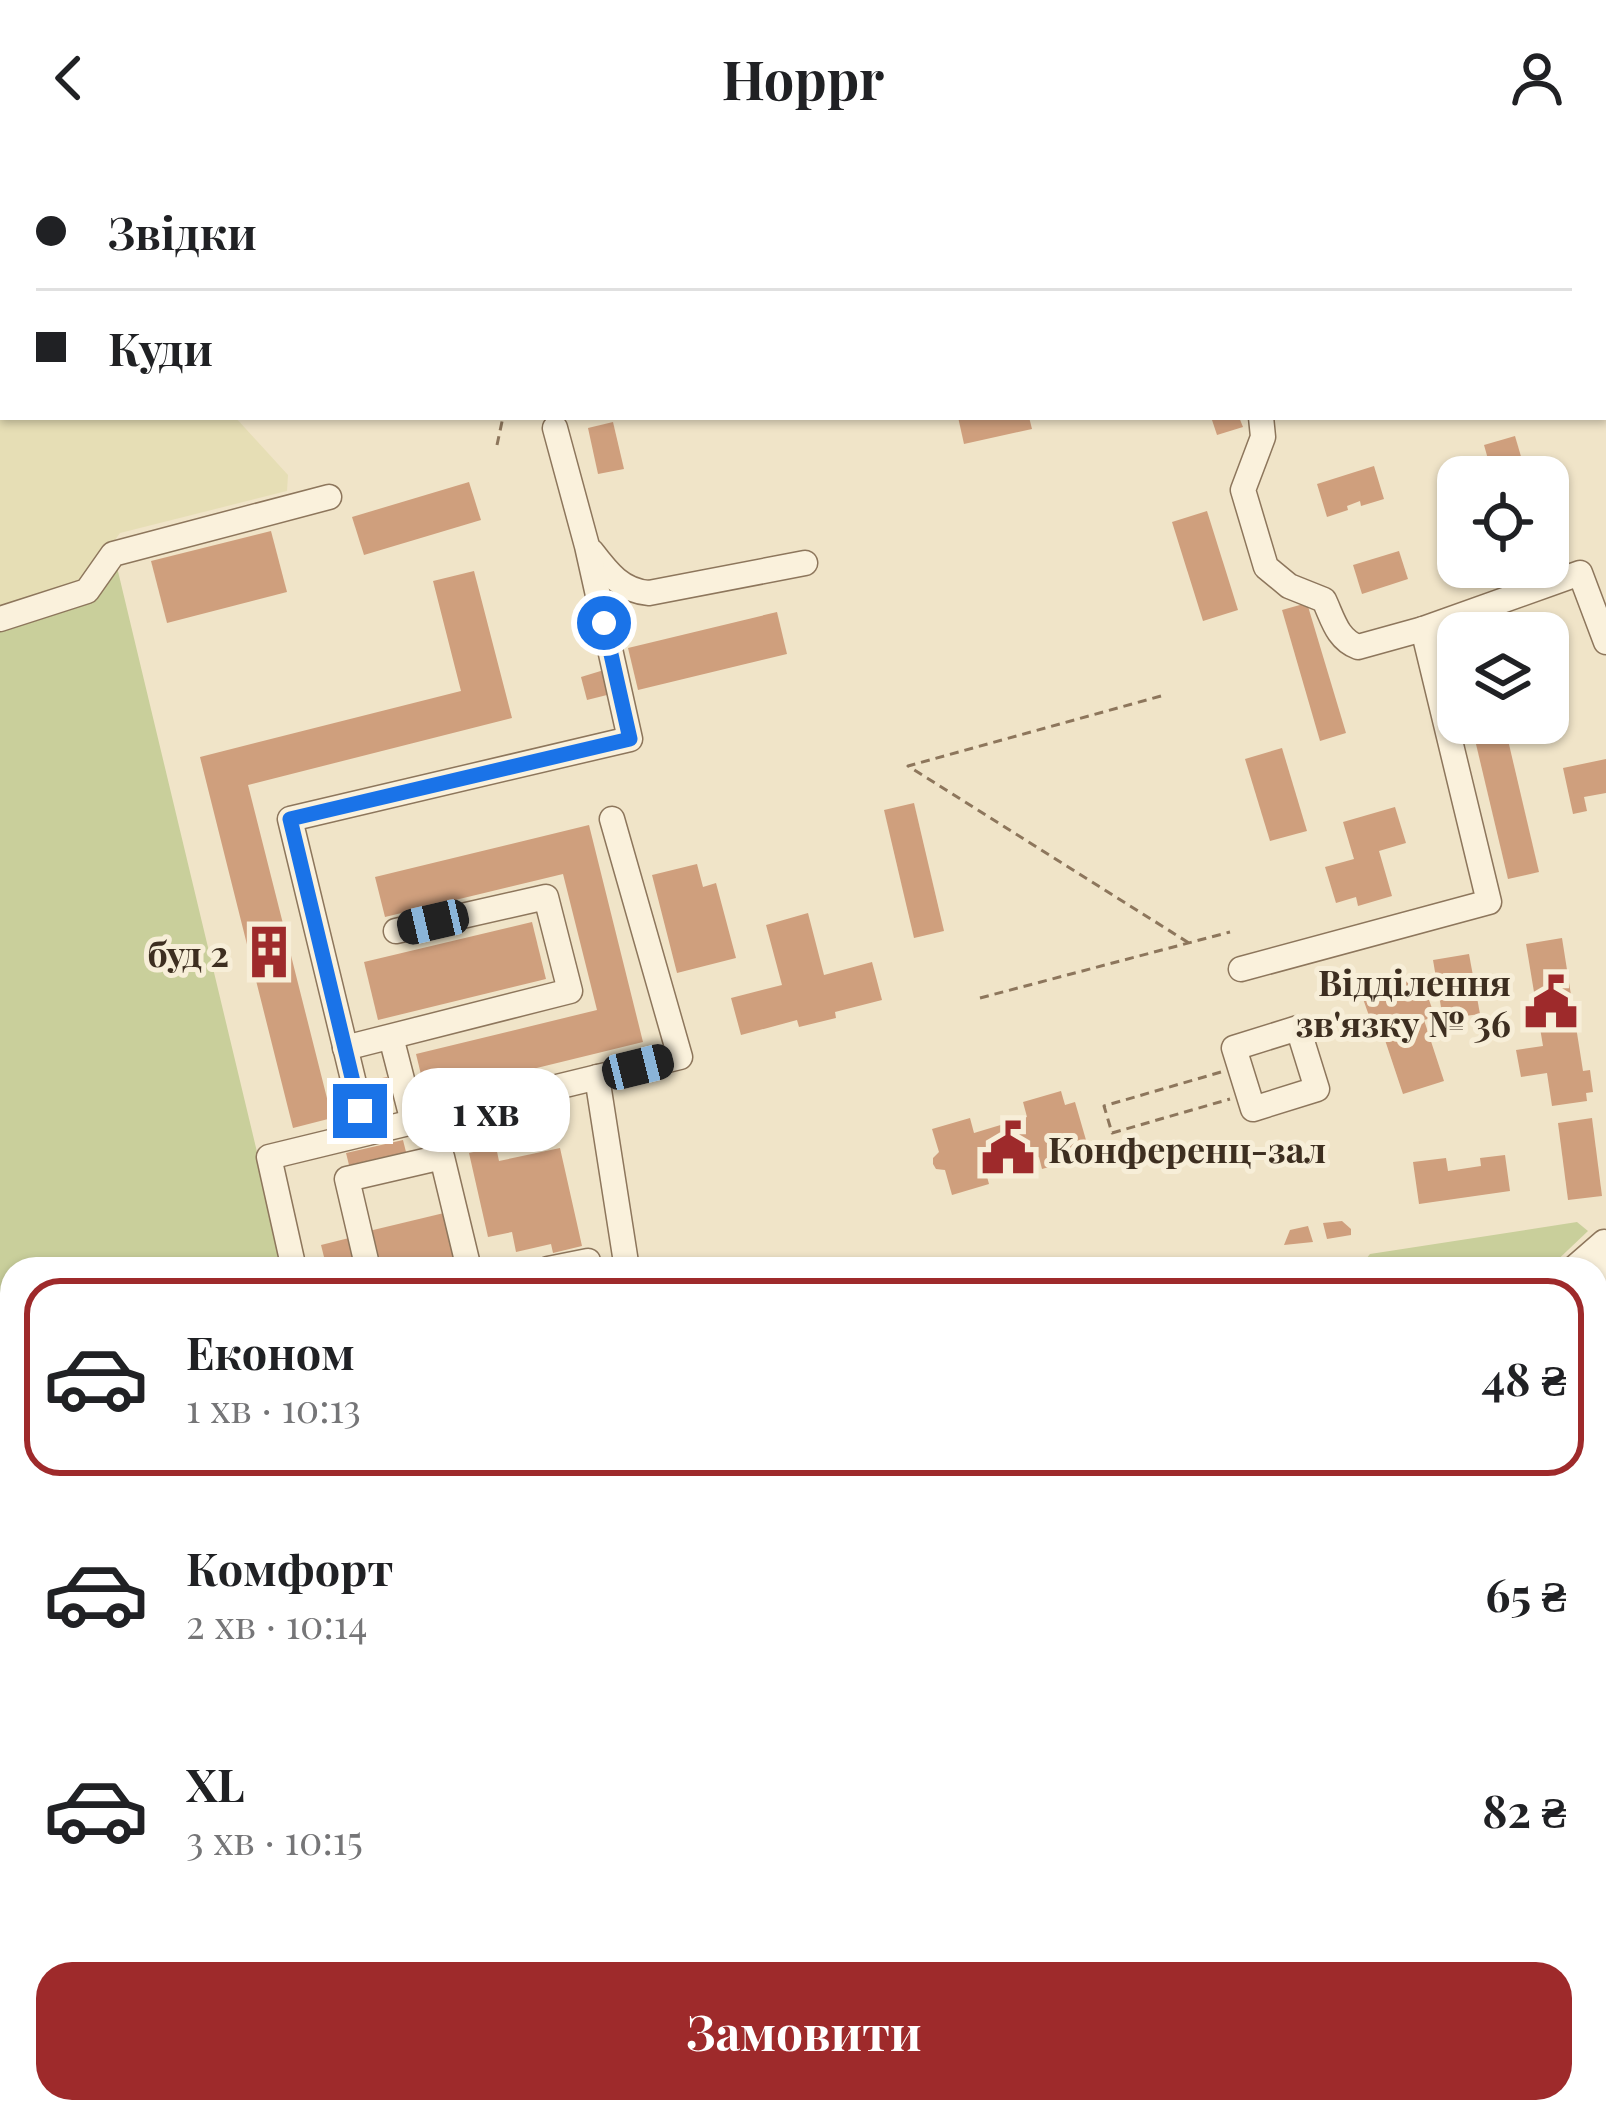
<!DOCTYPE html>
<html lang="uk">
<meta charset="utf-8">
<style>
:root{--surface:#fff;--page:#f2f2f2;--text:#202124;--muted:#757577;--line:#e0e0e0;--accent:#9e2a2b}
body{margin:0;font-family:"Playfair Display",serif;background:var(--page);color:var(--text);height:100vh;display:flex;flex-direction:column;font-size:45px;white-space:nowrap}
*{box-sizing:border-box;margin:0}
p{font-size:39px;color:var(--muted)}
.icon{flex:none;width:66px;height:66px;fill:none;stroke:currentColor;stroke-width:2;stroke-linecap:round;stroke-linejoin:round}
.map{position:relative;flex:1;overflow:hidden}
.side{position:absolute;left:0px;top:1101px;width:1608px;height:867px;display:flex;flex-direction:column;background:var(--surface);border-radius:36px 36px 0 0;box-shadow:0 3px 9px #0004}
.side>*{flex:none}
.banner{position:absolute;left:0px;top:0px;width:1608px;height:264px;box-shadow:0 3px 9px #0004;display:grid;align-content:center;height:264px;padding:0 36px;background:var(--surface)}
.fabs{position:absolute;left:1437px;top:300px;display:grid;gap:24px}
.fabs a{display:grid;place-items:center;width:132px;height:132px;border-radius:24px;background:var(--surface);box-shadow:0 3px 9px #0004;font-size:60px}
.end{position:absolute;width:54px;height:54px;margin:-27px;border:15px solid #1a73e8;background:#fff;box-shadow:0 0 0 6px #fff}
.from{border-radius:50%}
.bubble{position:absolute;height:84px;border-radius:36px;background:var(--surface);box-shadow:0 3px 9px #0004;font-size:39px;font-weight:700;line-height:84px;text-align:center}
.car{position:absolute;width:36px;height:72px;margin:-36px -18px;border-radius:15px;box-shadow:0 0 9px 3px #0007;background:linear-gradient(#222 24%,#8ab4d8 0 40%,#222 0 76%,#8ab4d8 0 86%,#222 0)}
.banner b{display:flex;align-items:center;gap:42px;height:114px;font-size:45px}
.banner b+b{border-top:3px solid var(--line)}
.banner i{width:30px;height:30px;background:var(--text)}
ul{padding:21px 0 0;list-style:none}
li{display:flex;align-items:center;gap:36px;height:198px;margin:0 24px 18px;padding:0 12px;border:6px solid transparent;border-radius:36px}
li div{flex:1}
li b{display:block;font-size:45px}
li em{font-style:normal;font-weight:700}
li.on{border-color:var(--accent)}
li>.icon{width:108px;height:108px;stroke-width:1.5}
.action{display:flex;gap:24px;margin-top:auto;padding:24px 36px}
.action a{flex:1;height:138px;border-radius:36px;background:var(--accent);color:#fff;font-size:48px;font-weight:700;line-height:138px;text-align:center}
header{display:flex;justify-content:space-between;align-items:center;height:156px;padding:0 36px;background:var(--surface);font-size:54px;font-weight:700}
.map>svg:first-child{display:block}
.farmland{fill:#e6deb5}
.green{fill:#c9cf9b}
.building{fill:#cf9f7d}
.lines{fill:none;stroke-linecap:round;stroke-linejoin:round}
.minor-casing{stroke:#8d765c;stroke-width:27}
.major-casing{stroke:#5b4430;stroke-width:33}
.path{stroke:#8d765c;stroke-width:3;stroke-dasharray:9 6;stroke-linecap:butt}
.minor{stroke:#faf1dc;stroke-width:24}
.major{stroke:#f3d9a0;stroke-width:30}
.route{stroke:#1a73e8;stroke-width:15}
.labels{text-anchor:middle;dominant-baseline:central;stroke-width:10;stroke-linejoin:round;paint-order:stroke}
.poi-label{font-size:36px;font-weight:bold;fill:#3d2e20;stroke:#f7eed8;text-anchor:end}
</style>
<header><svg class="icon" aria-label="back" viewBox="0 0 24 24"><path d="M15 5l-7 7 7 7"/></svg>Hoppr<svg class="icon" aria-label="person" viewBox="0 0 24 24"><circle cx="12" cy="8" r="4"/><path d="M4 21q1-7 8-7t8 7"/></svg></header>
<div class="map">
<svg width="1606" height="1966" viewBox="0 0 1606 1966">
<rect width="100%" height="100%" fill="#f0e4c8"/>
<path class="farmland" d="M0 0H211L208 3H3V261H235L288 319 287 335 120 377 87 423 0 452Z"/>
<g class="green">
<path d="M116 407 285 1113H12V1210L0 1211V471Z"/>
<path d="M1577 1066 1588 1075 1548 1113H1358L1370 1098Z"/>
<path d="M12 1595V1956H757L752 1966H672L658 1960 655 1966H0V1606Z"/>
</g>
<g class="building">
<path d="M958 261H1029L1032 273 964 288Z"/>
<path d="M1211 261H1239L1243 271 1217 279Z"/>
<path d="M613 266 624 313 598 318 588 272Z"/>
<path d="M1515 280 1527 321H1493L1484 289Z"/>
<path d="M1374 310 1384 343 1361 350 1360 345 1347 350 1348 354 1327 361 1317 328Z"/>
<path d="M469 326 481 364 364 399 352 361Z"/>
<path d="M1207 355 1238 454 1203 465 1172 366Z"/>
<path d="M271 375 287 436 167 467 151 405Z"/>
<path d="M1399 395 1408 423 1362 438 1353 409Z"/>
<path d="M474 415 512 562 248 629 332 962 293 972 200 601 461 535 433 425Z"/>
<path d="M1307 447 1346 577 1320 585 1282 454Z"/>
<path d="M777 456 787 498 638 534 628 492Z"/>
<path d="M604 514 611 538 587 544 581 521Z"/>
<path d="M1471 567H1504L1539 716 1508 723Z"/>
<path d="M1282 592 1307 675 1270 685 1245 603Z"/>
<path d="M1606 603V637L1584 641 1587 655 1573 658 1563 612Z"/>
<path d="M914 647 944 775 914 782 884 654Z"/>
<path d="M1395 651 1406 687 1379 695 1392 740 1358 750 1356 741 1336 747 1325 711 1354 703 1343 666Z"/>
<path d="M589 669 643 886 426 939 416 898 597 854 563 718 385 761 375 721Z"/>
<path d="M697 708 703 731 716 727 736 802 677 817 652 719Z"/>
<path d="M808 757 824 819 872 806 882 844 835 856 836 862 799 871 797 864 741 879 731 842 782 829 766 769Z"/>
<path d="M532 766 546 823 378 864 364 806Z"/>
<path d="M1562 782 1583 915 1590 914 1593 936 1586 937 1587 945 1552 950 1547 917 1521 921 1516 894 1543 890 1526 788Z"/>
<path d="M1469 798 1480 858 1443 863 1433 804Z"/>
<path d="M1420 818 1435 861 1424 864 1444 925 1403 938 1381 872 1374 874 1361 837Z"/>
<path d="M387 921 393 947 378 951 372 924Z"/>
<path d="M1061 935 1065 949 1075 946 1086 984 1076 987 1081 1002 1042 1013 1039 1001 986 1017 989 1028 952 1039 945 1014 936 1013 933 1008V1002L939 996 932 973 970 962 974 977 1027 961 1023 946Z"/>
<path d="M1592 962 1602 1040 1568 1044 1558 967Z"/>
<path d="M403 984 406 996 349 1009 346 997Z"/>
<path d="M496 991 499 1005 560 992 582 1090 553 1097 551 1088 516 1096 512 1076 488 1081 469 997Z"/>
<path d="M1505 999 1510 1035 1419 1048 1413 1006 1446 1002 1448 1015 1481 1010 1480 1002Z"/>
<path d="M444 1057 458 1113H379L369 1075Z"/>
<path d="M1342 1065 1351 1073V1079L1327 1083 1323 1067Z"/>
<path d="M1308 1070 1313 1086 1284 1089 1290 1074Z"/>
<path d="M353 1081 360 1111 327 1113 321 1089Z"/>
<path d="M12 1241V1276L0 1278V1243Z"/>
<path d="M1601 1526 1606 1528V1592L1596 1613V1537Z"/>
<path d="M0 1777 12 1782V1837L0 1832Z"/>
<path d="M1596 1923 1606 1927V1964L1588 1956H1596Z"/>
<path d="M699 1956H741L736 1966H712L698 1959Z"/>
<path d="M957 1956H994L989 1966H952Z"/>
<path d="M1114 1956H1155L1151 1966H1110Z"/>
<path d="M1285 1956H1344L1339 1966H1280Z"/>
<path d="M1477 1956H1513L1509 1966H1472Z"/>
</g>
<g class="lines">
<defs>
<g id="minor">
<path d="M1361 0 1365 3"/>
<path d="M1456 3 1459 0"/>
<path d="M1605 214 1606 215"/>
<path d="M1261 261 1263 281 1243 334 1266 411 1289 430 1324 444C1333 463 1337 483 1358 491L1423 473 1580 417 1606 486"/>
<path d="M592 396C608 417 622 435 649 437L805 407"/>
<path d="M0 463 87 435 113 398 329 341"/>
<path d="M1241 813 1489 746 1423 473"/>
<path d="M1298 872 1317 933 1253 953 1234 892Z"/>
<path d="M391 881 413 966"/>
<path d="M345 892 570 835 546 741 396 775"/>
<path d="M597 921 627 1113"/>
<path d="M366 977 290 663 630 583 587 390 555 272"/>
<path d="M1606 1093C1594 1108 1595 1119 1606 1134"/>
<path d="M294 1113 269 1001 680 901 612 663"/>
<path d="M368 1113 347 1023 442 1001 469 1113"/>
<path d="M548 1113 588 1105 590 1113"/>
<path d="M1573 1113 1604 1086"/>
<path d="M0 1234 12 1232"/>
<path d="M1596 1256 1606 1254"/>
<path d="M0 1291 12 1289"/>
<path d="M0 1444 12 1432"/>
<path d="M1596 1520 1606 1524"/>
<path d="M1596 1850 1606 1854"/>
<path d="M1097 1966 1101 1956"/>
<path d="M1371 1966 1376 1956"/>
</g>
<g id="major">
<path d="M1596 1150 1606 1149"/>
<path d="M1596 1196 1606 1177"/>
<path d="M0 1398 12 1396"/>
<path d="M1235 1966 1239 1956"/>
</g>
</defs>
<use href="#minor" class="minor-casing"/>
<use href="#major" class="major-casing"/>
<g class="path">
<path d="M588 0 591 3"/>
<path d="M826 0 830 3"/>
<path d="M858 0 859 3"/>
<path d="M1045 0 1046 3"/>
<path d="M1605 181 1606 182"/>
<path d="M497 289 503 261"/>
<path d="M1161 540 908 610 1189 787"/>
<path d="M980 842 1230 776"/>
<path d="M1221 916 1104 950 1112 977 1230 943"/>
</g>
<use href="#minor" class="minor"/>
<use href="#major" class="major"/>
</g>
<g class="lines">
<path class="route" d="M360 955 290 663 630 583 604 467"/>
</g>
<defs>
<symbol id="building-bare" viewBox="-9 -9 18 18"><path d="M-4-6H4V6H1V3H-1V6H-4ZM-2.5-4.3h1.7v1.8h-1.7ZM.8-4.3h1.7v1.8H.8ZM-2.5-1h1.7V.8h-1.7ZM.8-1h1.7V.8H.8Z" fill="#9e2a2b" stroke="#f7eed8" stroke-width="2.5" paint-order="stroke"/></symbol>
<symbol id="civic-bare" viewBox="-9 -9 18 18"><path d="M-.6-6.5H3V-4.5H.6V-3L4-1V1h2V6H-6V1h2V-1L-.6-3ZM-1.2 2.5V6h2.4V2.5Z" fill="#9e2a2b" stroke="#f7eed8" stroke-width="2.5" paint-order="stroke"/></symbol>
</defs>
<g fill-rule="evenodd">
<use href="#building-bare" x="231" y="758" width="76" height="76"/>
<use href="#civic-bare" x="1513" y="808" width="76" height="76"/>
<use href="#civic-bare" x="970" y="954" width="76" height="76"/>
</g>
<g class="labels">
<g class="poi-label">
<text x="229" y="796">буд 2</text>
<text x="1511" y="825">Відділення<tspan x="1511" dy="41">зв'язку № 36</tspan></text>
<text x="1048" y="992" text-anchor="start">Конференц-зал</text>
</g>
</g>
</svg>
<div class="fabs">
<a><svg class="icon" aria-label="locate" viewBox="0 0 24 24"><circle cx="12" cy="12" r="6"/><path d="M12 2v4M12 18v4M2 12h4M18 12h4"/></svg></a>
<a><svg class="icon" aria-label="layers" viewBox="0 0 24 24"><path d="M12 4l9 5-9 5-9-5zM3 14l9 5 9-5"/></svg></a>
</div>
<i class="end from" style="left:604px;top:467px"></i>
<i class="end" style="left:360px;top:955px"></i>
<div class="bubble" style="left:402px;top:912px;width:168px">1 хв</div>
<i class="car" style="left:433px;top:766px;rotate:257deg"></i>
<i class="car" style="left:638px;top:911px;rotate:76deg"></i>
<div class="banner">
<b><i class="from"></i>Звідки</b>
<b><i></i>Куди</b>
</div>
<section class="side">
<ul>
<li class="on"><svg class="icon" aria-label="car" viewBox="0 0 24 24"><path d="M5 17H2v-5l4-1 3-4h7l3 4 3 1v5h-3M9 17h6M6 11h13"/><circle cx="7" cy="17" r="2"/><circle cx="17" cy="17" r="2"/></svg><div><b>Економ</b><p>1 хв · 10:13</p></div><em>48 ₴</em></li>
<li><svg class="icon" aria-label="car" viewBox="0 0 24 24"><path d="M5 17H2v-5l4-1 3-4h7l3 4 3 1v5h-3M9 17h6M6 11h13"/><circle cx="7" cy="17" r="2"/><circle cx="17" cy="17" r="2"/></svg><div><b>Комфорт</b><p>2 хв · 10:14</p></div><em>65 ₴</em></li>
<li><svg class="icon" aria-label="car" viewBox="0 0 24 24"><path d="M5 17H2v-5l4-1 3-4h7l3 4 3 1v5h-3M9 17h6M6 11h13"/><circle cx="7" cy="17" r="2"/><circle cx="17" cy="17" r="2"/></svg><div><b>XL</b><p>3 хв · 10:15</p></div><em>82 ₴</em></li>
</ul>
<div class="action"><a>Замовити</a></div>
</section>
</div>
